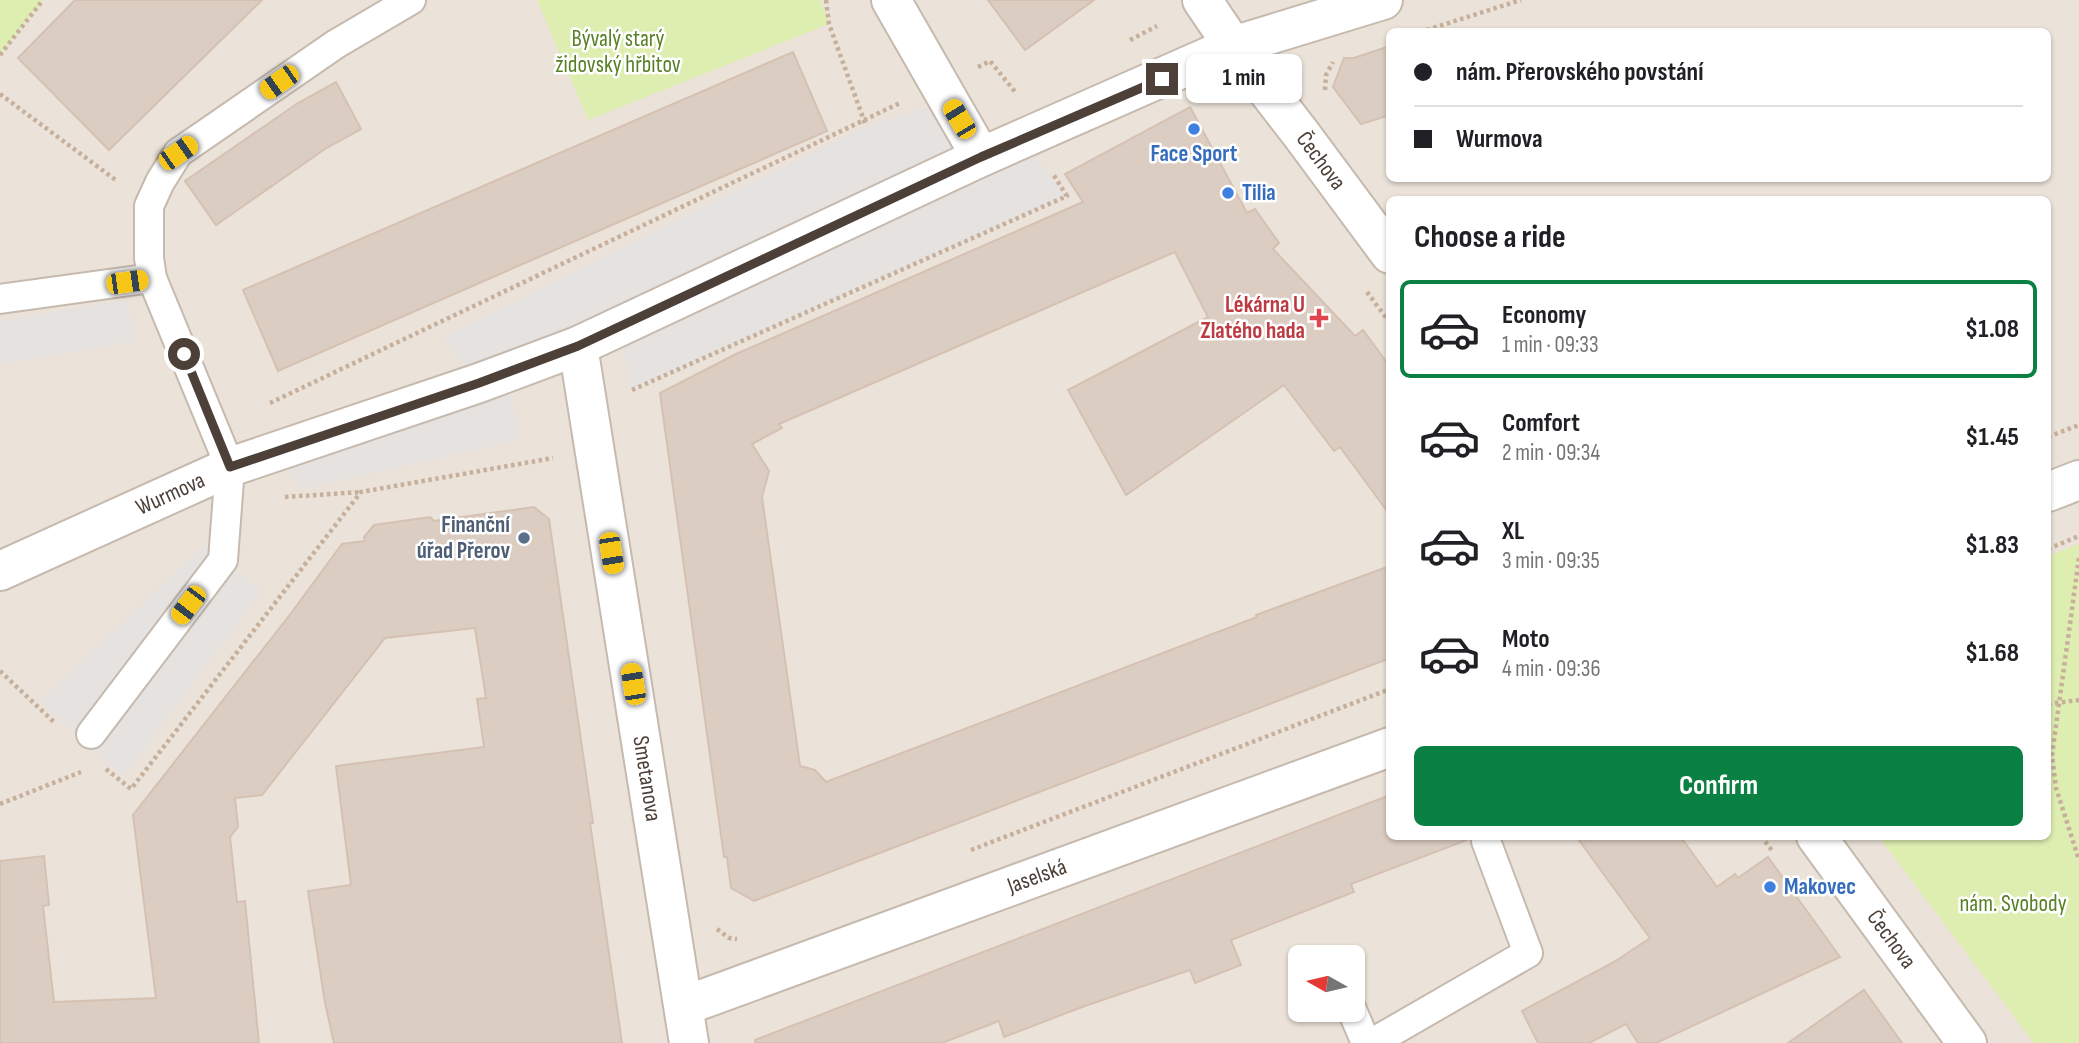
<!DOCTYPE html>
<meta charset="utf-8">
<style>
:root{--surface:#fff;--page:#f2f2f2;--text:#202124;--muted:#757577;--line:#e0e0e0;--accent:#0b8043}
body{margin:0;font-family:"Sofia Sans Condensed",sans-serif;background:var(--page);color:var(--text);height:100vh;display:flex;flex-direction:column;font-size:26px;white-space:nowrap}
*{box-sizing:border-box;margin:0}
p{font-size:23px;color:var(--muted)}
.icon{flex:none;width:38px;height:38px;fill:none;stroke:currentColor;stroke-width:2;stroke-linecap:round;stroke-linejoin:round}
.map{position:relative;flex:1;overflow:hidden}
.details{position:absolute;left:1386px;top:196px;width:665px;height:644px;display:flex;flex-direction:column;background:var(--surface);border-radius:10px;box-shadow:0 2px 5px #0004}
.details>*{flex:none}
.hud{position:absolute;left:1386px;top:28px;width:665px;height:154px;border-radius:10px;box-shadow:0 2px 5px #0004;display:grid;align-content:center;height:154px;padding:0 28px;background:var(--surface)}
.needle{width:46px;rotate:278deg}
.controls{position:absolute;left:1288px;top:945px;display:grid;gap:14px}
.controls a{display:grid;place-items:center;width:77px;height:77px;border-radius:10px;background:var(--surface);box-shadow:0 2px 5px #0004;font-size:35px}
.end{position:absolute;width:32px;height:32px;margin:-16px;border:9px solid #4c4038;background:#fff;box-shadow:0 0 0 4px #fff}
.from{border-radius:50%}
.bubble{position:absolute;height:49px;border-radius:10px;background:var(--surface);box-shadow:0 2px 5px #0004;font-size:23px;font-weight:700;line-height:49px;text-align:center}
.car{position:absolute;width:21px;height:42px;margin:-21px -10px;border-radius:9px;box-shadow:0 0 5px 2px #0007;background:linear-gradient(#f5c518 24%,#345 0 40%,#f5c518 0 76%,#345 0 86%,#f5c518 0)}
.hud b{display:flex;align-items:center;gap:24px;height:66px;font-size:26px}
.hud b+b{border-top:2px solid var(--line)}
.hud i{width:18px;height:18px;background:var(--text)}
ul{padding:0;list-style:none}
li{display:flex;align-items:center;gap:21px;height:98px;margin:0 14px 10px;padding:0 14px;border:4px solid transparent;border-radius:10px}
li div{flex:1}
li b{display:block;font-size:26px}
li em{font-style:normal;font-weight:700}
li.on{border-color:var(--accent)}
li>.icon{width:63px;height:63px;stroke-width:1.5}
h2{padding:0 28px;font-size:32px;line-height:84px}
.primary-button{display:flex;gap:14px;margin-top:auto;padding:14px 28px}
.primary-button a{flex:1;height:80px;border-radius:10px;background:var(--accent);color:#fff;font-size:28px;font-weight:700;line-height:80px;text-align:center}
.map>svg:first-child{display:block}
.residential{fill:#ebe2d9;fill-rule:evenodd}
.green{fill:#deeeb1}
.parking{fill:#e5e2e0}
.building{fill:#dccdc2;stroke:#d5c1b2;stroke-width:2}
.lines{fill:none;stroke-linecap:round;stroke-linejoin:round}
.service-casing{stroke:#c6baaf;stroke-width:32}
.minor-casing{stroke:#c6baaf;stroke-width:42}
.path{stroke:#c6b09c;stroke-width:4.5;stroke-dasharray:3.5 3.5;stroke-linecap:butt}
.service{stroke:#fff;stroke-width:28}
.minor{stroke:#fff;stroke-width:38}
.route{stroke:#4c4038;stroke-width:9}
.shop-dot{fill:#3f7fe0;stroke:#fff;stroke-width:2.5}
.health-dot{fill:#e0444e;stroke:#fff;stroke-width:2.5}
.service-dot{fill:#5c6f8a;stroke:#fff;stroke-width:2.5}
.labels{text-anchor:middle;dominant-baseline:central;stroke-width:5;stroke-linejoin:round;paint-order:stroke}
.park-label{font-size:23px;fill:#577f23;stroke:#fff}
.shop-label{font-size:23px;font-weight:bold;fill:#366cbe;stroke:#fff;text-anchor:start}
.street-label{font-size:23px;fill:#4c4038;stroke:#fff}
.health-label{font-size:23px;font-weight:bold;fill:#be3a42;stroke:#fff;text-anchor:end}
.service-label{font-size:23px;font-weight:bold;fill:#4e5e75;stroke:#fff;text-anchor:end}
</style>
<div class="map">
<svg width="2079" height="1043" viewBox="0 0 2079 1043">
<rect width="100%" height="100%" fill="#f7f1eb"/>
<path class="residential" d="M0 0H2079V1043H0ZM1390 32H2048V178H1390ZM1390 200H2048V836H1390ZM1300 957H1353V1010H1300Z"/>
<g class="green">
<path d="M0 0H43L0 55Z"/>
<path d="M537 0H820L829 24 588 120Z"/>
<path d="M2079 544V1043H2034L1879 837 2048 836V556Z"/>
</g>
<g class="parking">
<path d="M948 101 981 157 1022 140 1067 196 632 389 618 327 479 383 443 338 866 126Z"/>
<path d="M127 300 135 341 0 364V321Z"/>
<path d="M510 384 519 440 303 489 269 453Z"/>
<path d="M204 545 262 591 123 777 40 701Z"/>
</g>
<g class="building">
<path d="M75 0H262L109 150 18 58Z"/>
<path d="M988 0H1094L1025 50Z"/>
<path d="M1390 46V115L1361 124 1333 87 1344 58H1354Z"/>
<path d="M793 52 827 131 278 371 243 290Z"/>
<path d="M336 82 361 129 325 149 216 225 185 181 298 103Z"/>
<path d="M1190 107 1247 213 1255 209 1279 243 1273 249 1355 336 1363 330 1390 367V515L1340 447 1334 451 1284 385 1126 495 1068 390 1208 317 1175 252 779 424 782 428 752 444 769 471 762 497 800 766 815 770 826 782 1257 617 1256 615 1390 566V658L754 901 731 888 727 857H724L660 393 736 354 1083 202 1065 174Z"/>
<path d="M534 507 549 519 593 823H590L622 1043H334L325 1003 308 891 351 885 336 766 484 747 477 699 486 698 475 628 385 638 262 795 235 798 238 827 230 837 237 902 245 901 259 1043H0V861L44 856 49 905 43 906 54 1002 156 998 133 815 292 612 342 544 365 541 364 537 374 525 430 517 434 521Z"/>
<path d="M1390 795V836H1466L1467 840 1351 884 1354 892 1231 940 1241 965 1195 983 1190 970 1082 1007 1004 1037 999 1021 942 1043H755V1040Z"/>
<path d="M1576 836H1680L1717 887 1735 874 1738 878 1768 857 1840 957 1656 1043H1638L1626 1024 1589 1043H1538L1522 1011 1614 962 1650 938Z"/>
<path d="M1864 990 1902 1043H1788Z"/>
</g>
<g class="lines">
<defs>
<g id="service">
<path d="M0 299 152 278"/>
<path d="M91 734 223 560 230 467 152 278 149 258V206L160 182 178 153 336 44 411 0"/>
<path d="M1352 1010 1366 1043"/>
<path d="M1372 1043 1528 953 1486 841"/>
</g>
<g id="minor">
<path d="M891 0 981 157"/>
<path id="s1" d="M1202 0 1233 46 1301 134 1390 254"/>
<path id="s2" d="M578 346 689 1043"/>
<path d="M2048 492 2079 480"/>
<path id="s3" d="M0 571 230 467 479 383 578 346 981 157 1233 46 1383 0"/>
<path id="s4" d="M1816 836 1967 1043"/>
<path id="s5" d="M684 1006 1390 747"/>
</g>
</defs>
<use href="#service" class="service-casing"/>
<use href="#minor" class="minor-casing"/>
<g class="path">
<path d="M826 0 829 24 866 126"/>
<path d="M1420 32 1521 0"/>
<path d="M1130 40 1157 26"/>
<path d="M0 55 43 0"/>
<path d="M978 67 990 61 1016 93"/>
<path d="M1325 90 1326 75 1333 62"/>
<path d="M0 94 117 181"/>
<path d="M1367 292 1390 323"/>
<path d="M632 390 1067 196 1053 174"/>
<path d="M270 403 900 103"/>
<path d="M2048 437 2079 425"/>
<path d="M285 497 361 492"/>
<path d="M2048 549 2079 536"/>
<path d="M2079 558 2052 755 2056 788 2079 860"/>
<path d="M0 671 55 723"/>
<path d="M2048 704 2079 700"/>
<path d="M106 769 131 789 361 492 553 458"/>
<path d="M0 804 81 772"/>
<path d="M1761 836 1773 852"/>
<path d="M971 850 1390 689"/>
<path d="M717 929 729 938 737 939"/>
</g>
<use href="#service" class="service"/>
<use href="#minor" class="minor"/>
</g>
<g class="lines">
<path class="route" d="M184 354 230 467 479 383 578 346 981 157 1162 79"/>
</g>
<g class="shop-dot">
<circle cx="1194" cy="129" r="7"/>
<circle cx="1228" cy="193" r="7"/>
<circle cx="1770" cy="887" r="7"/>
</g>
<path class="health-dot" d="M1315.5 307.5h7v7h7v7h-7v7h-7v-7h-7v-7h7z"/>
<circle class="service-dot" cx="524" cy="538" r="7"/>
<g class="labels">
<g class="park-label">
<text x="618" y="39">Bývalý starý<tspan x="618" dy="26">židovský hřbitov</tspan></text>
<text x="2013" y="904">nám. Svobody</text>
</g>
<g class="shop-label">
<text x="1194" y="154" text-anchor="middle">Face Sport</text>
<text x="1242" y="193">Tilia</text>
<text x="1784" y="887">Makovec</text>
</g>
<g class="street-label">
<text stroke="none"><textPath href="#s1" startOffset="200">Čechova</textPath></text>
<text stroke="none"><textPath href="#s3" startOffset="187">Wurmova</textPath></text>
<text stroke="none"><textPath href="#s2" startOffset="438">Smetanova</textPath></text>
<text stroke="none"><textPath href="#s5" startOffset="376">Jaselská</textPath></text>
<text stroke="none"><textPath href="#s4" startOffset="128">Čechova</textPath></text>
</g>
<g class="health-label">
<text x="1305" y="305">Lékárna U<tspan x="1305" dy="26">Zlatého hada</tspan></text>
</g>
<g class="service-label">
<text x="510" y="525">Finanční<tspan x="510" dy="26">úřad Přerov</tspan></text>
</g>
</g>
</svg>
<div class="controls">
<a><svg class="needle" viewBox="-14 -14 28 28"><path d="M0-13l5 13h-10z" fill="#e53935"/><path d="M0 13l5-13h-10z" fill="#757577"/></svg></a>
</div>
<i class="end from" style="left:184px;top:354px"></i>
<i class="end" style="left:1162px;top:79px"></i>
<div class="bubble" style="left:1186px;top:54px;width:116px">1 min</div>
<i class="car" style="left:279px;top:82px;rotate:235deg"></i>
<i class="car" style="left:959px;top:119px;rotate:329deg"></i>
<i class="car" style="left:178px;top:153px;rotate:55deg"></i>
<i class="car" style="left:127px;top:282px;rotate:82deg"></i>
<i class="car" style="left:611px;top:553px;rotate:171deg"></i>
<i class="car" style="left:188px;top:605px;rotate:217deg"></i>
<i class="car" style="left:633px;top:684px;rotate:351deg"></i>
<div class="hud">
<b><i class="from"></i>nám. Přerovského povstání</b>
<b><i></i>Wurmova</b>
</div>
<section class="details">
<h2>Choose a ride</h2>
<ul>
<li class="on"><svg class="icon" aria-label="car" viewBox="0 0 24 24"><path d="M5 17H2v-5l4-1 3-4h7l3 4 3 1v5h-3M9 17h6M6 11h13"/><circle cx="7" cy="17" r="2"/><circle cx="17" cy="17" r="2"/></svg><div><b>Economy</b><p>1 min · 09:33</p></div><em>$1.08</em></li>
<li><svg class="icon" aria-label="car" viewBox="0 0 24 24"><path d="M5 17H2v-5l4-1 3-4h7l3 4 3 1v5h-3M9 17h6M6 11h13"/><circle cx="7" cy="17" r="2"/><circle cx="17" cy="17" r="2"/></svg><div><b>Comfort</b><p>2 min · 09:34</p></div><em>$1.45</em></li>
<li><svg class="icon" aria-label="car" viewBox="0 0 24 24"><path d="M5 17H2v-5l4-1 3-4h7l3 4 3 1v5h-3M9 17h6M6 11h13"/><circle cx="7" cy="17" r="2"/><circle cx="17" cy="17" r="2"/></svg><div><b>XL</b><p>3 min · 09:35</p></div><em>$1.83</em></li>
<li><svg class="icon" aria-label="car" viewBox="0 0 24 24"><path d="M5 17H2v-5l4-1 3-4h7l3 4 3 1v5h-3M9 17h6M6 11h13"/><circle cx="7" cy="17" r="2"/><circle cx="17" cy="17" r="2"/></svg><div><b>Moto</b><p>4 min · 09:36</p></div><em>$1.68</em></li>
</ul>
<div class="primary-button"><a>Confirm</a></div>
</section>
</div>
